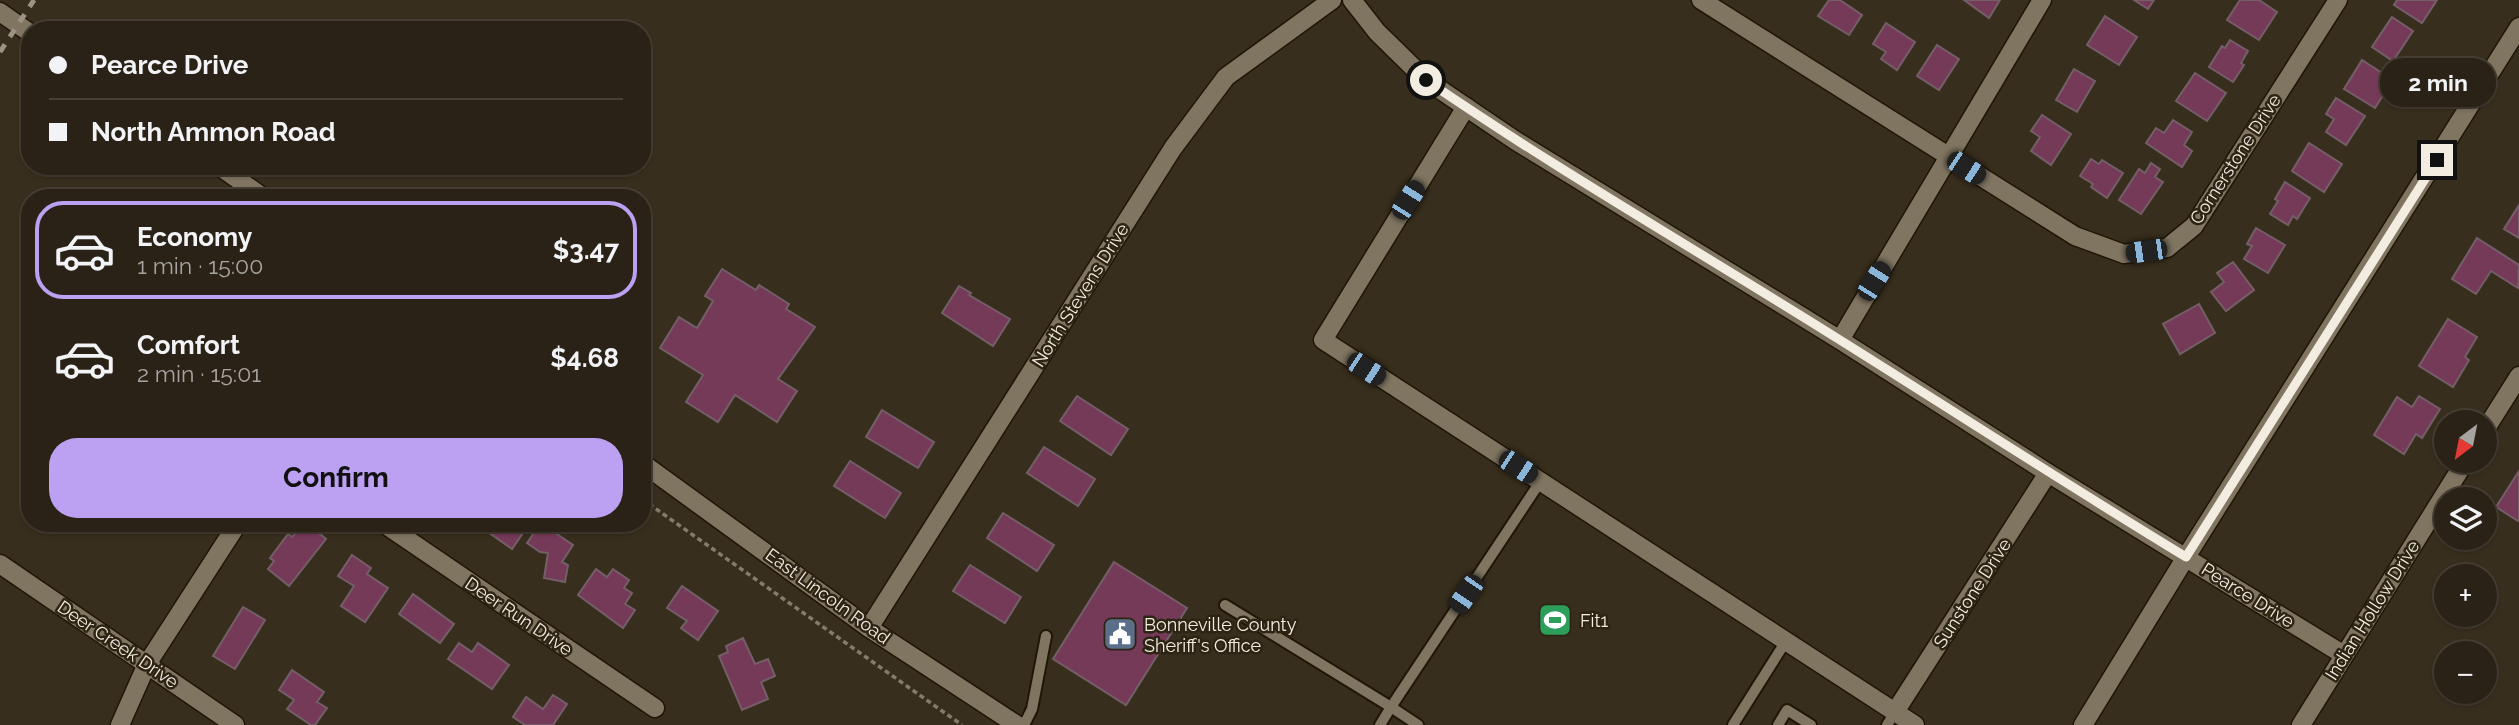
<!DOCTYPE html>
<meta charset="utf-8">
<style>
:root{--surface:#2a2216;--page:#362f23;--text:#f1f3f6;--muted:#a5a4a1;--line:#463f35;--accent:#bca0f2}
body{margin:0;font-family:Raleway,sans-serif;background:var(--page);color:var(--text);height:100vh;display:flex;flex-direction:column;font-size:26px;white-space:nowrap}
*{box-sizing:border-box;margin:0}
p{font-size:23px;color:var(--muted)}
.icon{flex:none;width:38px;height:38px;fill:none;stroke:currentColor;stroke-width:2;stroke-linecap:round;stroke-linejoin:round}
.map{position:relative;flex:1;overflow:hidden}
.panel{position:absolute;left:21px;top:189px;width:630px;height:343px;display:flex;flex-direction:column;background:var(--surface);border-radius:28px;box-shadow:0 2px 5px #0004,0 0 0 2px var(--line)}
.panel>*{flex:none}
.guide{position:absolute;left:21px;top:21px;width:630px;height:154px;border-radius:28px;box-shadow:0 2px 5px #0004,0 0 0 2px var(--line);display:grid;align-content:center;height:154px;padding:0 28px;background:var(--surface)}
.needle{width:46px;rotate:212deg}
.buttons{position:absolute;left:2434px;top:410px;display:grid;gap:14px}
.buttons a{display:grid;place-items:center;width:63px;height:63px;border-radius:50%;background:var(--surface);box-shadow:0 2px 5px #0004,0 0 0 2px var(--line);font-size:35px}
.end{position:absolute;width:32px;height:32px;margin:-16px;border:9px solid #f2ece1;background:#111;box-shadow:0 0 0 4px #111}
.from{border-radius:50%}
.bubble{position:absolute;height:49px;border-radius:24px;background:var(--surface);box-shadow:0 2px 5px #0004,0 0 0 2px var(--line);font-size:23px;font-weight:700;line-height:49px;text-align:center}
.car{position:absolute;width:21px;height:42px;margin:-21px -10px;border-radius:9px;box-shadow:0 0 5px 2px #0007;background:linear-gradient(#222 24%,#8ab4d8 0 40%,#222 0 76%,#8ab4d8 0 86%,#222 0)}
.guide b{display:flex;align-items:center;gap:24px;height:66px;font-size:26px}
.guide b+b{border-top:2px solid var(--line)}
.guide i{width:18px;height:18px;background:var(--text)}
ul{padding:12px 0 0;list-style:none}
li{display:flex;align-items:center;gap:21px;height:98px;margin:0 14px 10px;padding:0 14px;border:4px solid transparent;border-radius:28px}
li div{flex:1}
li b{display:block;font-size:26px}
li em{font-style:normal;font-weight:700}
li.on{border-color:var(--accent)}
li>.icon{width:63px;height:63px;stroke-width:1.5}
.cta{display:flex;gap:14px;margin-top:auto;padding:14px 28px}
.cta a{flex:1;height:80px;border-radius:28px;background:var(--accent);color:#111;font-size:28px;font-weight:700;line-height:80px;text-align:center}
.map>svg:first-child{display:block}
.building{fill:#763a59;stroke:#745e68;stroke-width:2}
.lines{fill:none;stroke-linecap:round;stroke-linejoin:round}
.lane-casing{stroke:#1f1606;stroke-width:14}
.street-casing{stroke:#1f1606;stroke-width:21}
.secondary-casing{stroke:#1f1606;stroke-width:21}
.path{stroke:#857c6e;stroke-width:3.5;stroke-dasharray:5 3.5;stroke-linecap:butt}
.lane{stroke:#807561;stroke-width:10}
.street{stroke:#807561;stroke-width:18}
.secondary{stroke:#807561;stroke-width:18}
.rail{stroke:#9b9385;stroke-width:5;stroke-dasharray:9 9;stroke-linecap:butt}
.route{stroke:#f2ece1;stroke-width:9}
.labels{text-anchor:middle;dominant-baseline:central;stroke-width:5;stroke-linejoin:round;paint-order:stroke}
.street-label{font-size:18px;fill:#f2ece1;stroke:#2e2413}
.poi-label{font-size:18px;fill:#f2ece1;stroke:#2e2413;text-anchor:start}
</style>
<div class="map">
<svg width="2519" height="725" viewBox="0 0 2519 725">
<rect width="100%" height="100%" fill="#382e1d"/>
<g class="building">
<path d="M1829 0H1840L1862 15 1849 35 1818 16Z"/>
<path d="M1964 0H2000L1989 18Z"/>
<path d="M2134 0H2154L2148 9Z"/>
<path d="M2240 0H2259L2277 12 2259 40 2227 20Z"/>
<path d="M2397 0H2437L2422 23 2394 5Z"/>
<path d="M2105 16 2137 37 2119 65 2087 45Z"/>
<path d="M2392 17 2413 31 2393 61 2372 47Z"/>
<path d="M1886 23 1915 42 1897 70 1881 59 1886 52 1873 44Z"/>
<path d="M2230 40 2248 51 2241 63 2244 65 2233 82 2209 67 2222 46 2225 48Z"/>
<path d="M1937 45 1959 59 1939 90 1917 76Z"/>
<path d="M2362 60 2393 80 2375 108 2344 89Z"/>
<path d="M2074 69 2095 81 2077 112 2056 100Z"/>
<path d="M2195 73 2226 93 2207 121 2176 101Z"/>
<path d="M2336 98 2365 116 2346 145 2326 132 2334 119 2326 114Z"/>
<path d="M2042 115 2071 134 2051 165 2031 151 2040 137 2031 131Z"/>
<path d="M2173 120 2192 132 2184 145 2192 151 2182 167 2146 143 2156 128 2164 133Z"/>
<path d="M2309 143 2342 164 2324 192 2292 171Z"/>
<path d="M2091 159 2099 164 2102 160 2123 173 2107 198 2091 187 2093 184 2080 176Z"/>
<path d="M2151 163 2160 169 2155 177 2163 182 2141 214 2119 200 2139 169 2145 173Z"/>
<path d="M2285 182 2310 198 2297 219 2293 216 2288 225 2270 214 2278 201 2275 199Z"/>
<path d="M2519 205V238L2504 229Z"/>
<path d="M2256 228 2285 245 2268 273 2244 259 2252 246 2247 244Z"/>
<path d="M2477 238 2519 265 2518 288 2491 271 2476 294 2452 279Z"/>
<path d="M2233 262 2254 290 2226 311 2211 292 2224 282 2217 273Z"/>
<path d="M722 269 756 290 759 285 789 304 786 309 815 327 778 379 797 391 777 422 735 395 718 422 686 402 703 375 660 348 679 317 697 328 713 301 705 296Z"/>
<path d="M959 286 971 293 969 295 1010 319 993 346 942 313Z"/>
<path d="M2199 304 2215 333 2180 354 2163 324Z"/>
<path d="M2448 319 2477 337 2465 357 2469 360 2453 387 2419 366Z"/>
<path d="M1077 396 1128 429 1111 455 1060 421Z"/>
<path d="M2419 396 2440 409 2422 438 2416 434 2404 454 2374 435 2397 397 2412 407Z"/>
<path d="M882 410 934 442 918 468 866 437Z"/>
<path d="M1044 447 1095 479 1078 506 1027 473Z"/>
<path d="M850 461 901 493 885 518 834 486Z"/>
<path d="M2519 471V520L2518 521 2496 507Z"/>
<path d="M1003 513 1054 545 1037 571 987 538Z"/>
<path d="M303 523H307L326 539 289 586 268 569 274 561 270 558 288 534 292 537Z"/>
<path d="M475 523H521L527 527 512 549Z"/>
<path d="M541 523 573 545 562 562 568 565 565 582 544 578 548 553 540 552 527 543Z"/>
<path d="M352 555 371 568 367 574 388 588 365 622 341 606 354 586 338 576Z"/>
<path d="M1114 562 1187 608 1126 705 1053 659Z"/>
<path d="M970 565 1021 597 1005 623 953 591Z"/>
<path d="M596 569 607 577 613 569 629 580 624 588 632 593 625 604 635 610 623 628 578 595Z"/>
<path d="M682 586 718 611 698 640 681 628 687 621 667 608Z"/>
<path d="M413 594 454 624 440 643 399 614Z"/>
<path d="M243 607 265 620 235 669 213 656Z"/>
<path d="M743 638 755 664 768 659 775 676 761 682 768 699 742 710 719 656 728 652 726 646Z"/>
<path d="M459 643 472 652 478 643 509 665 492 689 448 659Z"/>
<path d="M292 670 324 692 317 702 327 708 315 725H311L287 709 294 700 279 690Z"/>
<path d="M553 695 567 704 553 725H525L513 717 526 697 543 709Z"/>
</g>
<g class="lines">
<defs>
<g id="lane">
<path d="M1225 605 1391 707 1380 725"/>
<path d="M1024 725 1032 709 1046 636"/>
<path d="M1418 725 1391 707 1540 482"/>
<path d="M1733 725 1786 641"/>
<path d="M1778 725 1787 710 1811 725"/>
<path d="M1887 725 1895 712"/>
</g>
<g id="street">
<path d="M1352 0 1377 32 1426 80 1516 141 1840 340 2048 473 2344 655"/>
<path d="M1701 0 2075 236 2124 254 2167 248 2194 226 2338 0"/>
<path d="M1466 107 1323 340 1915 725"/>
<path d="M1840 340 2042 0"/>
<path d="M2485 430 2519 376"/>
<path d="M383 523 655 708"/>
<path d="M0 564 235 725"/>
<path d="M869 628 1173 148 1226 77 1332 0"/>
<path d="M1895 712 2048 473"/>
<path d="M120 725 147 664 238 523"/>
<path d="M2301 725 2466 460"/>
</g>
<g id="secondary">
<path d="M0 12 30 33"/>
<path d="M219 166 264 198"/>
<path d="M642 463 869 628 1017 725"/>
<path d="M2083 725 2186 557 2519 27"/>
</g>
</defs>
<use href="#lane" class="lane-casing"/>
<use href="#street" class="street-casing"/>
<use href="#secondary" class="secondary-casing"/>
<path class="path" d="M642 499 962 725"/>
<use href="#lane" class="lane"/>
<use href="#street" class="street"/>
<use href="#secondary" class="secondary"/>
<path class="rail" d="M0 52 34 0"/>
</g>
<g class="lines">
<path class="route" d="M1426 80C1560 172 1702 253 1840 340 1955 412 2069 486 2186 557L2437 160"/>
</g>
<defs>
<symbol id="stadium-square" viewBox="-11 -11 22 22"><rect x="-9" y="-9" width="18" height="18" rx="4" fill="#2e9e5b" stroke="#2e2413"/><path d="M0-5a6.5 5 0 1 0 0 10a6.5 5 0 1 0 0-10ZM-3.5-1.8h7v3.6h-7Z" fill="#fff"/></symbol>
<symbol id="civic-square" viewBox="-11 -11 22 22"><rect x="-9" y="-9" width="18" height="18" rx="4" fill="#5c6f8a" stroke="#2e2413"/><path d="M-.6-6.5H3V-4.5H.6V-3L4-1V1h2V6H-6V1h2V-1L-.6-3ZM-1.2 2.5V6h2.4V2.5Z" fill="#fff"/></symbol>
</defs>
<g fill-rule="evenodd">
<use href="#stadium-square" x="1536" y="601" width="38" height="38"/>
<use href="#civic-square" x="1101" y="615" width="38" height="38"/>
</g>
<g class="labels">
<g class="street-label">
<text transform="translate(2235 159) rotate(-57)">Cornerstone Drive</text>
<text transform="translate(1080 295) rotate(-58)">North Stevens Drive</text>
<text transform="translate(1972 593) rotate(-57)">Sunstone Drive</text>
<text transform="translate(2248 595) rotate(32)">Pearce Drive</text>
<text transform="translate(828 596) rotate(36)">East Lincoln Road</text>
<text transform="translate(2372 610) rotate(-58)">Indian Hollow Drive</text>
<text transform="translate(519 616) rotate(34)">Deer Run Drive</text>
<text transform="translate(118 644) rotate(34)">Deer Creek Drive</text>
</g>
<g class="poi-label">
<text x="1580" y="620">Fit1</text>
<text x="1144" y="624">Bonneville County<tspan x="1144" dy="21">Sheriff's Office</tspan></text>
</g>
</g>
</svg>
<div class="buttons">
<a><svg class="needle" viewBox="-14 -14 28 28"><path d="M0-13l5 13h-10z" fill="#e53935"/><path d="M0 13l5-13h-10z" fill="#a5a4a1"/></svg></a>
<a><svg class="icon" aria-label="layers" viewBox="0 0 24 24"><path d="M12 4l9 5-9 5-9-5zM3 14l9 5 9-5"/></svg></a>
<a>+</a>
<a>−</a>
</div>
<i class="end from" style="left:1426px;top:80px"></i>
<i class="end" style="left:2437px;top:160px"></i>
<div class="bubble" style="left:2380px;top:58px;width:116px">2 min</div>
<i class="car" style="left:1966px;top:168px;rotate:123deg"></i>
<i class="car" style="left:1408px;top:200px;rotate:32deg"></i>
<i class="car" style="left:2146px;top:251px;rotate:262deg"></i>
<i class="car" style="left:1874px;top:281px;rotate:32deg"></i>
<i class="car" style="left:1366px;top:369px;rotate:123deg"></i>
<i class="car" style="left:1518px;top:467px;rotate:123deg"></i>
<i class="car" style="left:1466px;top:594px;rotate:214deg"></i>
<div class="guide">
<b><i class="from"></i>Pearce Drive</b>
<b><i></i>North Ammon Road</b>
</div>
<section class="panel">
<ul>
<li class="on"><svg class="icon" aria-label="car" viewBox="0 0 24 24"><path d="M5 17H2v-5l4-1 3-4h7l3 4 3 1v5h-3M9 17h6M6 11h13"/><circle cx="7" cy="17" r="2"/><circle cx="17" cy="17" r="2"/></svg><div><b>Economy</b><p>1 min · 15:00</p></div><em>$3.47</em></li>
<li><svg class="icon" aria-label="car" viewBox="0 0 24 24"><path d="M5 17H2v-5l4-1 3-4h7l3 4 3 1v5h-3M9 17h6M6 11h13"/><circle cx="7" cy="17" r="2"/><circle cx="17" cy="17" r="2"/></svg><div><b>Comfort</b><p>2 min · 15:01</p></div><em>$4.68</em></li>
</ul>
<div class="cta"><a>Confirm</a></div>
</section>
</div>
